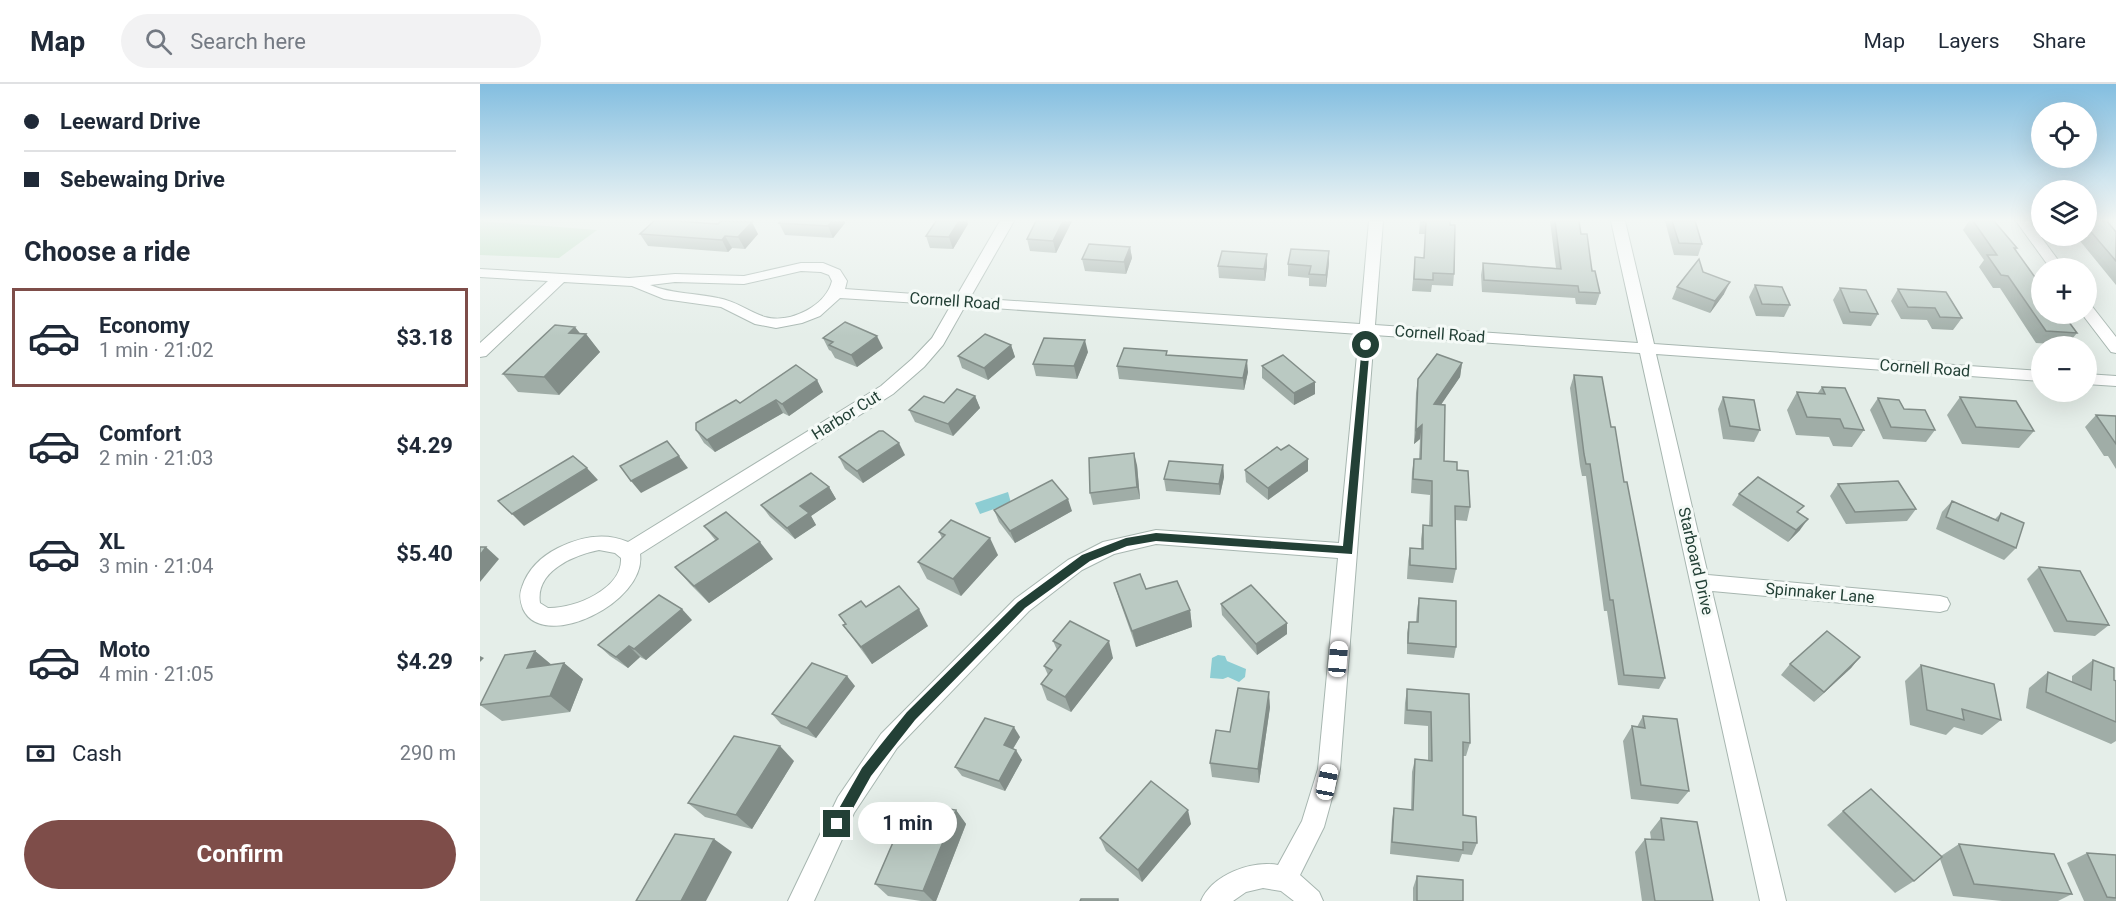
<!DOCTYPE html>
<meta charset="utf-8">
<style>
:root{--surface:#fff;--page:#f2f2f3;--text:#1f2937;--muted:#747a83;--line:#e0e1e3;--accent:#7e4d49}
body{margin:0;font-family:Roboto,sans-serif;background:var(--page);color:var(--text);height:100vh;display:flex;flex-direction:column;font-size:22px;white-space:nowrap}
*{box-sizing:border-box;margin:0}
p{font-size:20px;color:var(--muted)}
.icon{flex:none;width:33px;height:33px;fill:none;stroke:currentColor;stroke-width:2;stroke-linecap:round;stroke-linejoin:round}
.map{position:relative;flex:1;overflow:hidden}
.side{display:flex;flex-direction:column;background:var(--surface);width:480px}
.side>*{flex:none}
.top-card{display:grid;align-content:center;height:132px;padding:0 24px;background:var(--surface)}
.fabs{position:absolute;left:1551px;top:18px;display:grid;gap:12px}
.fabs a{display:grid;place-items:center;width:66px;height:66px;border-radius:50%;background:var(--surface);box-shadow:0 6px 24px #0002;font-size:30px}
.end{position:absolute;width:27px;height:27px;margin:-14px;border:8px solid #234036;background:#fff;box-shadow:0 0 0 3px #fff}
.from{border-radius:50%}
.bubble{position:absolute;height:42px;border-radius:21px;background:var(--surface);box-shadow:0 6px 24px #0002;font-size:20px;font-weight:700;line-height:42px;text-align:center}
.car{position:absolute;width:18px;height:36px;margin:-18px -9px;border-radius:8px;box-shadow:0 0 4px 2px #0007;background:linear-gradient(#fff 24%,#345 0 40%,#fff 0 76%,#345 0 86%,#fff 0)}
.top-card b{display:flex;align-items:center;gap:21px;height:57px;font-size:22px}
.top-card b+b{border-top:2px solid var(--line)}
.top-card i{width:15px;height:15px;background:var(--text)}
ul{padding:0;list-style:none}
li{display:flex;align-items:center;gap:18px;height:99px;margin:0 12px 9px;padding:0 12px;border:3px solid transparent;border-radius:0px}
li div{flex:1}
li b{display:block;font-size:22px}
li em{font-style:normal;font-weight:700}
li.selected{border-color:var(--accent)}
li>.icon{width:54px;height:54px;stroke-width:1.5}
h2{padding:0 24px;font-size:27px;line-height:72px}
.pay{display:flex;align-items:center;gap:15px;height:66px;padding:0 24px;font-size:22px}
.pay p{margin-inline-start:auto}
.primary-button{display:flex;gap:12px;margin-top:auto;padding:12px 24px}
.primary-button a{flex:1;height:69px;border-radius:36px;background:var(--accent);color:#fff;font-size:24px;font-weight:700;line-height:69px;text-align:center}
header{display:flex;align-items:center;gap:36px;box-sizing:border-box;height:84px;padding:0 30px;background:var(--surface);border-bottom:2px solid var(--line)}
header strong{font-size:28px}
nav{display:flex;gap:33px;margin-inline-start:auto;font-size:21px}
.search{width:420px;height:54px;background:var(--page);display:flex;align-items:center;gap:15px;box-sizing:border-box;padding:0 21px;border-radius:33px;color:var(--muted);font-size:22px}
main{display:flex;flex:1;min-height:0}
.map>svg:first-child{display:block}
.green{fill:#bedfc4}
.water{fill:#8dcdd3}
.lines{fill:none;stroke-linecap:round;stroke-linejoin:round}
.street-casing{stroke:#a7b6b0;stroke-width:2}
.street{fill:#fff;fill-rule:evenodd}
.wall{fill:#a0ada7}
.shaded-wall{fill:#828d88}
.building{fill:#bac9c2;stroke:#828d88;stroke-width:1.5}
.route{fill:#234036}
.labels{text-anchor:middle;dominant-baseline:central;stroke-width:6;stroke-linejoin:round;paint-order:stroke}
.street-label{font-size:16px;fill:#234036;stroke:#f5faf7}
</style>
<header>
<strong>Map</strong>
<div class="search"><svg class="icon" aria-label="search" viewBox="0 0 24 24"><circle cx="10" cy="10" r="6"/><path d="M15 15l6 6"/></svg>Search here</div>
<nav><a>Map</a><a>Layers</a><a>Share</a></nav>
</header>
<main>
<section class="side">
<div class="top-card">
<b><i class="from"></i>Leeward Drive</b>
<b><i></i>Sebewaing Drive</b>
</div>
<h2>Choose a ride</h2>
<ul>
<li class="selected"><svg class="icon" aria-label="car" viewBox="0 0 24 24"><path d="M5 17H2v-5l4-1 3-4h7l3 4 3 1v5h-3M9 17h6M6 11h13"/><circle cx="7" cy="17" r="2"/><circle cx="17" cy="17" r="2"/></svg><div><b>Economy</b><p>1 min · 21:02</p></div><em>$3.18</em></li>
<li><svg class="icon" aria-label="car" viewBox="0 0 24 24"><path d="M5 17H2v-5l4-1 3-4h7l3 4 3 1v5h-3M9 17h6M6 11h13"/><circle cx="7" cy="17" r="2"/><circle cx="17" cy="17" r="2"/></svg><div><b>Comfort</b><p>2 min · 21:03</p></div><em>$4.29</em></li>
<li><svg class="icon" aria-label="car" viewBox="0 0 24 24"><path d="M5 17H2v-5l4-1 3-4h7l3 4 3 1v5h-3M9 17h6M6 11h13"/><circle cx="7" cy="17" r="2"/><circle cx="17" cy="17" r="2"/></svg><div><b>XL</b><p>3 min · 21:04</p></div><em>$5.40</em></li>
<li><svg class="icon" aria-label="car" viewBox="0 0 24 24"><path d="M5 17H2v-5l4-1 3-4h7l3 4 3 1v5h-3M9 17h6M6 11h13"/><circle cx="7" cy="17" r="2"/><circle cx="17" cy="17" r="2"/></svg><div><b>Moto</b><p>4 min · 21:05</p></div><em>$4.29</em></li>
</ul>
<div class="pay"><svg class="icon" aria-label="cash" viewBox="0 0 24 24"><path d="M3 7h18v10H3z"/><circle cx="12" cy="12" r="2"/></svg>Cash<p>290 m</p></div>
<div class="primary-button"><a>Confirm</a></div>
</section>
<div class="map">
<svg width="1636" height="817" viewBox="0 0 1636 817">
<rect width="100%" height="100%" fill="#e5eee9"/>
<path class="green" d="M0 137H1L117 146 79 174 0 171Z"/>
<g class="water">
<path d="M528 408 531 419 500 430 495 419Z"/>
<path d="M738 571 745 572 747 577 766 585 765 593 759 598 748 593 743 595 730 594 732 574Z"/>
</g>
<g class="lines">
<defs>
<g id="street">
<path d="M520 137H534L490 214 880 240 889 137H903L895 241 1158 259 1131 137H1145L1174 260 1562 287V297L1176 270 1228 491 1460 512 1467 514 1470 520 1467 526 1460 528 1232 507 1306 817H1280L1160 269 894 251 860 685 844 743 820 791 839 808 843 817H814L801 807 783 804 766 808 753 817H721C732 791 771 776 798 781L822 737 838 685 858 474 676 460 634 470 602 486 549 527 417 664 374 729 334 817H308L358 713 401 650 535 515 588 476 623 458 676 446 859 459 879 250 485 222 463 261 444 283 413 310 160 470C167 518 63 569 43 525 40 517 39 511 42 503 48 485 62 472 78 464 100 453 125 448 148 458L401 302 432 275 452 254 471 221 360 214 340 232 322 239 296 244 275 240 241 223 184 215 152 202 84 198 6 272 0 273V259L68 197 0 193V185L149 194 195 190 264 192 321 179H343L360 186 367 197 365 205 476 213ZM321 187 341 188 349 191 352 197C346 222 310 240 285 233 269 228 256 217 238 214 215 209 192 210 170 201L195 198 264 200ZM119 466 135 469 141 474C143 505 94 525 68 524L60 519C55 487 94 471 119 466Z"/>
<path d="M1536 137H1549L1584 184H1570Z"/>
<path d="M1606 220 1611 221 1636 253V269L1631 268 1602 230H1606Z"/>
<path d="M1606 290 1636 292V302L1606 300Z"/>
</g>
</defs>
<use href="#street" class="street-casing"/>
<use href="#street" class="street"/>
</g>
<g class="wall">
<path d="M301 137H365V139L353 154 305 151 299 139Z"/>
<path d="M456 137H487L488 140 473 165 450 164 446 152Z"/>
<path d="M592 137 576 169 550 167 547 155Z"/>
<path d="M940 137H970L974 190 973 202 952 201 951 208 932 207 935 173 944 174 945 150H939Z"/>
<path d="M1070 137H1099L1101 150 1120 209 1116 221 1096 220 1095 214 1002 208 1001 191 1003 179 1076 184Z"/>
<path d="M1185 137H1216L1222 160 1218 172 1194 171Z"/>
<path d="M1489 137H1514L1537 164 1536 166 1562 230 1597 249 1587 261 1556 259 1520 204H1513L1499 183 1504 176 1483 146Z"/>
<path d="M1606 137 1636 148V201L1596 152H1606Z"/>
<path d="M238 140 278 150 265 165 252 164 248 168 168 162 160 150Z"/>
<path d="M650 163 652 174 646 190 605 187 602 175Z"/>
<path d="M849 179 846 203 829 202V194L808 192V180Z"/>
<path d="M738 182H787L785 197 739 194Z"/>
<path d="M1275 201 1310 221 1304 233 1276 232 1269 213Z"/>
<path d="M1197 203 1244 210 1230 229 1192 215Z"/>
<path d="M1360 204 1398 230 1391 242 1363 240 1353 216Z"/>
<path d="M1418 205 1482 234 1473 246 1452 245 1447 236 1421 235 1411 217Z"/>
<path d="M106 250 120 268 79 311 38 308 23 290Z"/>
<path d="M343 254 403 264 377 283 355 274 351 267 349 266Z"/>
<path d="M531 261 535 273 508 296 482 284 478 272Z"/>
<path d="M608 268 597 295 556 292 553 280Z"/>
<path d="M688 271 768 288 764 306 639 295 637 282Z"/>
<path d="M982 279 980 293 961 320 964 377 977 386 990 423 987 437 975 436 976 485 973 499 927 495 928 477 930 464 941 465V455L943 441 949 442 950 411 931 409 932 388 934 375H939L940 355 934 360 936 309 938 295Z"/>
<path d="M782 282 835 310 814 321 782 294Z"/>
<path d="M1094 291 1131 343 1144 398 1185 594 1179 605 1138 601 1127 527H1124L1106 392H1102L1100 382 1090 304Z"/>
<path d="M337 296 343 308 309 332 303 329 235 368 224 359 216 346 260 319Z"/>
<path d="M1342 303 1384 346 1372 363 1353 362 1349 353 1316 351 1307 326 1317 308 1337 310Z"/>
<path d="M495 312 500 324 473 352 435 338 429 326Z"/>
<path d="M1243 313 1280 346 1274 358 1243 355 1238 325Z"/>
<path d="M1480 313 1554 347 1539 364 1482 360 1467 331Z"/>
<path d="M1398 314 1424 325 1455 346 1446 358 1403 355 1390 326Z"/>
<path d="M1616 331 1636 332V385L1628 372H1624L1605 343Z"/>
<path d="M801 366 828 387 788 416 766 398 765 386Z"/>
<path d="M425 371 383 399 365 385 359 373Z"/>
<path d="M657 381 660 415 613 421 610 409Z"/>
<path d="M743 381 744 393 740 411 686 407 684 395Z"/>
<path d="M1358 400 1436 425 1427 437 1366 440 1350 412Z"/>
<path d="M349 403 356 415 331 432 336 441 315 455 290 433 281 421Z"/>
<path d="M1259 410 1319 429 1320 446 1308 458 1252 421Z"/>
<path d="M1472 417 1515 435 1521 429 1536 464 1524 476 1456 445 1462 428Z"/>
<path d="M514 426 592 427 535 459 519 438Z"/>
<path d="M224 442 293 475 229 519 210 500 195 483 236 457Z"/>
<path d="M459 448 518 471 481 512 447 495 438 478 462 454Z"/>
<path d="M1559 483 1629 541 1615 552 1574 548 1547 495Z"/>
<path d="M634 499 666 505 710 526 712 543 656 563 639 515Z"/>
<path d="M939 514 976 563 974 574 927 570V549L929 538H936L937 525Z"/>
<path d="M741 520 807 539V550L777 571 742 531Z"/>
<path d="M386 523 448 542 392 580 363 541 365 540 359 531Z"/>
<path d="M212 536 166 576 160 573 148 584 130 572 118 561Z"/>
<path d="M573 557 633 574 591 628 567 616 561 600 568 591 564 582 577 566Z"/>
<path d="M55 567 72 581 84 579 103 595 90 628 22 637 0 621Z"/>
<path d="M1380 573 1371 584 1334 618 1301 591 1310 580Z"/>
<path d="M1613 576 1634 596 1636 597V657L1631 660 1546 624 1549 604 1568 588 1592 598V592Z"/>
<path d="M1441 581 1521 636 1502 651 1474 643 1466 651 1430 641 1425 597Z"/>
<path d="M375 602 336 654 301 640 292 630Z"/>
<path d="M927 605 990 659 986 672H983V731L997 759 992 771 982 770 979 778 910 770 912 736 914 724 931 726 932 688 935 675 948 676V642L924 640 925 619Z"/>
<path d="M790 623 779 699 732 693 730 679 750 648Z"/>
<path d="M1163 632 1209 707 1198 720 1151 715 1143 657 1152 642 1157 643Z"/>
<path d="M540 653 533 665 542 676 525 707 482 692 475 683Z"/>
<path d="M314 677 272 745 225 733 208 719Z"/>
<path d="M476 726 486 740 456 817H441L408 812 395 800Z"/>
<path d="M1363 727 1461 772 1479 760 1592 810 1578 817H1522L1473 812 1460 775 1434 797 1415 809 1347 741Z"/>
<path d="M1181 734 1233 817H1162L1155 768 1165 755H1171L1170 748Z"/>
<path d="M711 740 662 798 626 767 620 754Z"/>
<path d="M1607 769 1636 771V817H1604L1587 779Z"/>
<path d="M937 792 983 817H933V804Z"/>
</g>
<g class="shaded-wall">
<path d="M352 137H365V139L353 154 348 142Z"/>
<path d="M479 137H487L488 140 473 165 469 153Z"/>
<path d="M583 137H592L576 169 573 157Z"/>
<path d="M272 138 278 150 265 165 258 153Z"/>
<path d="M245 152 252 164 248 168 242 156Z"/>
<path d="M650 163 652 174 646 190 644 178Z"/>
<path d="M849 167V179L846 203V191Z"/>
<path d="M787 170V182L785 197 784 185Z"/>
<path d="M1250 198 1244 210 1230 229 1235 217Z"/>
<path d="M95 243 103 253 106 250 120 268 79 311 64 293 89 249Z"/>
<path d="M397 252 403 264 377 283 371 271Z"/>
<path d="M605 256 608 268 597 295 594 282Z"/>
<path d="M531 261 535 273 508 296 504 284Z"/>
<path d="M767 276 768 288 764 306 763 294Z"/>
<path d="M982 279 980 293 952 334 954 320Z"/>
<path d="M337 296 343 308 309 332 302 320Z"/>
<path d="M835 298V310L814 321V309Z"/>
<path d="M495 312 500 324 473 352 468 340Z"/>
<path d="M296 316 303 329 235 368 227 356Z"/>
<path d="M942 341 940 355 934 360 936 346Z"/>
<path d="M419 359 425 371 383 399 377 387Z"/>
<path d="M654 369 657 381 660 415 657 403Z"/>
<path d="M199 372 208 384 161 409 151 397Z"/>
<path d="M828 375V387L788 416V404Z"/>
<path d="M743 381 744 393 740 411 739 400Z"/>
<path d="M107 384 118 396 44 442 32 430Z"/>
<path d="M349 403 356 415 331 432 336 441 315 455 307 444 320 422Z"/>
<path d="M588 415 592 427 535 459 530 447Z"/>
<path d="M1328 435 1320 446 1308 458 1316 446Z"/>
<path d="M510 454 518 471 481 512 473 495Z"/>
<path d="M280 458 293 475 229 519 214 502Z"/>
<path d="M6 463 19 475 0 498V471Z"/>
<path d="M202 525 212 536 166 576 154 565Z"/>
<path d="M439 525 448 542 392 580 381 563Z"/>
<path d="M710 526 712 543 656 563 652 547Z"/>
<path d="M807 539V550L777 571 776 560Z"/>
<path d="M629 557 633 574 591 628 585 613Z"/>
<path d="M149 562 160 573 148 584 136 573Z"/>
<path d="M55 567 74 583 47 584Z"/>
<path d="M0 572 4 574 0 578Z"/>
<path d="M1380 573 1371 584 1334 618 1344 608Z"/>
<path d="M84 579 103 595 90 628 70 612Z"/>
<path d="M367 592 375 602 336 654 327 644Z"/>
<path d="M789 608 790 623 779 699 778 685Z"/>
<path d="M534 643 540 653 529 671 524 661Z"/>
<path d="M300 662 314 677 272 745 256 731Z"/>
<path d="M536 666 542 676 525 707 519 697Z"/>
<path d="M476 726 486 740 456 817H453L443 807Z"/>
<path d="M708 726 711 740 662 798 658 786Z"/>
<path d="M234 755 252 768 226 817H200Z"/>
</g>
<g class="building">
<path d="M174 137H196L238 140 241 137 272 138 258 153 245 152 242 156 160 150Z"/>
<path d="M301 137H352L348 142 299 139Z"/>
<path d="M456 137H479L469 153 446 152Z"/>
<path d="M556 137H583L573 157 547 155Z"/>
<path d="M941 137H970V141H975L974 190 953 189V196L934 195 935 173 944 174 946 138H941Z"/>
<path d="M1075 137H1099L1101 150H1107L1112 187H1115L1120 209 1099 208 1098 202 1004 196 1003 179 1081 185Z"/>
<path d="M1192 137H1215L1222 160 1199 159Z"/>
<path d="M1493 137H1514L1537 164H1534L1562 203V230H1583L1597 249 1566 247 1528 192 1521 191 1507 171H1517Z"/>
<path d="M1606 137H1627L1636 148V177L1606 142Z"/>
<path d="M609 160 650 163 644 178 602 175Z"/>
<path d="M811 165 849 167 846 191 829 190 831 182 808 180Z"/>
<path d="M742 167 787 170 784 185 738 182Z"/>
<path d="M1219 175 1223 188 1250 198 1235 217 1197 203Z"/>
<path d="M1275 201 1302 203 1310 221 1282 220Z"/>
<path d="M1360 204 1386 206 1398 230 1370 228Z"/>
<path d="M1418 205 1466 208 1482 234 1460 233 1455 224 1428 223Z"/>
<path d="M365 238 397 252 371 271 349 261 353 258 343 254Z"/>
<path d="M75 241 95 243 89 249 106 250 64 293 23 290Z"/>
<path d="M505 250 531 261 504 284 478 272Z"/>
<path d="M564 254 605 256 594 282 553 280Z"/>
<path d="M644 264 687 267 686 271 767 276 763 294 637 282Z"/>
<path d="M957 270 982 279 954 320 965 321 964 377 977 378V386L988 387 990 423 975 422 976 485 930 481V464L943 465V441L952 442V397L933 395 934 375H941L942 341 936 346 938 295Z"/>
<path d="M803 271 835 298 814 309 782 282Z"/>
<path d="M316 281 337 296 302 320 296 316 227 356 216 346V339L256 316 260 319Z"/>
<path d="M1094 291 1122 293 1131 343H1135L1144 398H1147L1185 594 1144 591 1133 516H1130L1110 380H1106L1104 370Z"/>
<path d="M1342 303 1365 304 1384 346 1364 344 1360 335 1327 333 1317 308 1345 310Z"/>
<path d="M477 305 495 312 468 340 429 326 444 312 464 319Z"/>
<path d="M1243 313 1274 316 1280 346 1250 342Z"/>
<path d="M1480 313 1536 317 1554 347 1496 343Z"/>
<path d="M1398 314 1419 316 1424 325 1445 326 1455 346 1411 343Z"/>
<path d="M1616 331 1636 332V360Z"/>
<path d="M399 347H403L419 359 377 387 359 373Z"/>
<path d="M187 357 199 372 151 397 140 382Z"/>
<path d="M809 361 828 375 788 404 765 386 797 363 801 366Z"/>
<path d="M654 369 657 403 610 409 609 374Z"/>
<path d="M93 372 107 384 32 430 18 417Z"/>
<path d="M689 377 743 381 739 400 684 395Z"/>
<path d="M331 389 349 403 320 422 329 429 307 444 281 421Z"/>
<path d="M1278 393 1324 422 1317 428 1328 435 1316 446 1259 410Z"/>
<path d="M572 396 588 415 530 447 514 426Z"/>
<path d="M1418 397 1436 425 1375 428 1358 400Z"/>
<path d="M1472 417 1518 437 1521 429 1544 439 1536 464 1466 433Z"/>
<path d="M246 428 280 458 214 502 195 483 238 455 224 442Z"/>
<path d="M471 436 510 454 473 495 438 478 465 451 459 448Z"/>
<path d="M0 463H6L0 471Z"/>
<path d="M1559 483 1600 487 1629 541 1587 537Z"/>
<path d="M660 490 666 505 697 497 710 526 652 547 634 499Z"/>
<path d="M771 501 807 539 776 560 741 520Z"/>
<path d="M419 502 439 525 381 563 363 541 366 540 359 531 381 517 386 523Z"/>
<path d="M179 511 202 525 154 565 149 562 136 573 118 561Z"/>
<path d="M939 514 976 517V563L928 559 929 538H938Z"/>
<path d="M590 537 629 557 585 613 561 600 572 586 564 582 581 561 573 557Z"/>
<path d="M1347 547 1380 573 1344 608 1310 580Z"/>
<path d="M55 567 47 584 84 579 70 612 0 621 25 571Z"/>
<path d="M1613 576 1634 584V596L1636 597V638L1566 608 1568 588 1611 606Z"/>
<path d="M332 579 367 592 327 644 292 630Z"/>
<path d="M1441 581 1514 600 1521 636 1482 625 1484 636 1447 626Z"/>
<path d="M758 604 789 608 778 685 730 679 736 646 750 648Z"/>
<path d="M927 605 989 610 990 659 983 658V731L996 733 997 759 983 758V766L912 758 914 724 933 726 935 675 952 677 951 628 927 626Z"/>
<path d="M1163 632 1197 635 1209 707 1161 701 1152 642 1165 644Z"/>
<path d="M505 634 534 643 524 661 536 666 519 697 475 683Z"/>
<path d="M254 652 300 662 256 731 208 719Z"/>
<path d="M671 697 708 726 658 786 620 754Z"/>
<path d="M1391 705 1462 773 1434 797 1363 727Z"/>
<path d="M430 719 476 726 443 807 395 800Z"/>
<path d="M1181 734 1217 738 1233 817H1175L1165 755 1184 756Z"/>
<path d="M195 750 234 755 201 817H156Z"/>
<path d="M1479 760 1574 770 1592 810 1494 800Z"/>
<path d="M1607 769 1636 771V814L1627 813Z"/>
<path d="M937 792 983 796V817H937Z"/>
<path d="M601 815H638V817H600Z"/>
</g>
<linearGradient id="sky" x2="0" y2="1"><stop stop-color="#83bee0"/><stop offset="0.54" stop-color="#f3f7f5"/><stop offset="1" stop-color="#f3f7f5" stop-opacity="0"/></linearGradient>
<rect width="1636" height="252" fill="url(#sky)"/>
<path class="route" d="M886 259 890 261 872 470 676 457 647 462 610 477 545 524 435 636 391 692 362 744 357 746 353 744 351 740 353 735 382 684 427 628 538 518 602 471 646 454 676 449 863 462 882 261Z"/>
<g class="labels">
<g class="street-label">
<text transform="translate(475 217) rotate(4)">Cornell Road</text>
<text transform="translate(960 250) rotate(4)">Cornell Road</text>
<text transform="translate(1445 284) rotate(4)">Cornell Road</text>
<text transform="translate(366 331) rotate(-32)">Harbor Cut</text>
<text transform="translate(1216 477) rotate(77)">Starboard Drive</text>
<text transform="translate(1340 509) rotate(5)">Spinnaker Lane</text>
</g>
</g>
</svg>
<div class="fabs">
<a><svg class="icon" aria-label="locate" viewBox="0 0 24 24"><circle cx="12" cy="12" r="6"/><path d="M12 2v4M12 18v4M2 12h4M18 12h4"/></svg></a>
<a><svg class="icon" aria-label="layers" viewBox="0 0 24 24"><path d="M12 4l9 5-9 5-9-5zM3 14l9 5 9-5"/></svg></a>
<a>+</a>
<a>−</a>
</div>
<i class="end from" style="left:886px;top:261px"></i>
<i class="end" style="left:357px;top:740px"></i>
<div class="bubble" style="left:378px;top:718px;width:99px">1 min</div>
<i class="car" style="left:858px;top:575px;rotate:5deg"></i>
<i class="car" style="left:847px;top:698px;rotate:11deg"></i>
</div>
</main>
